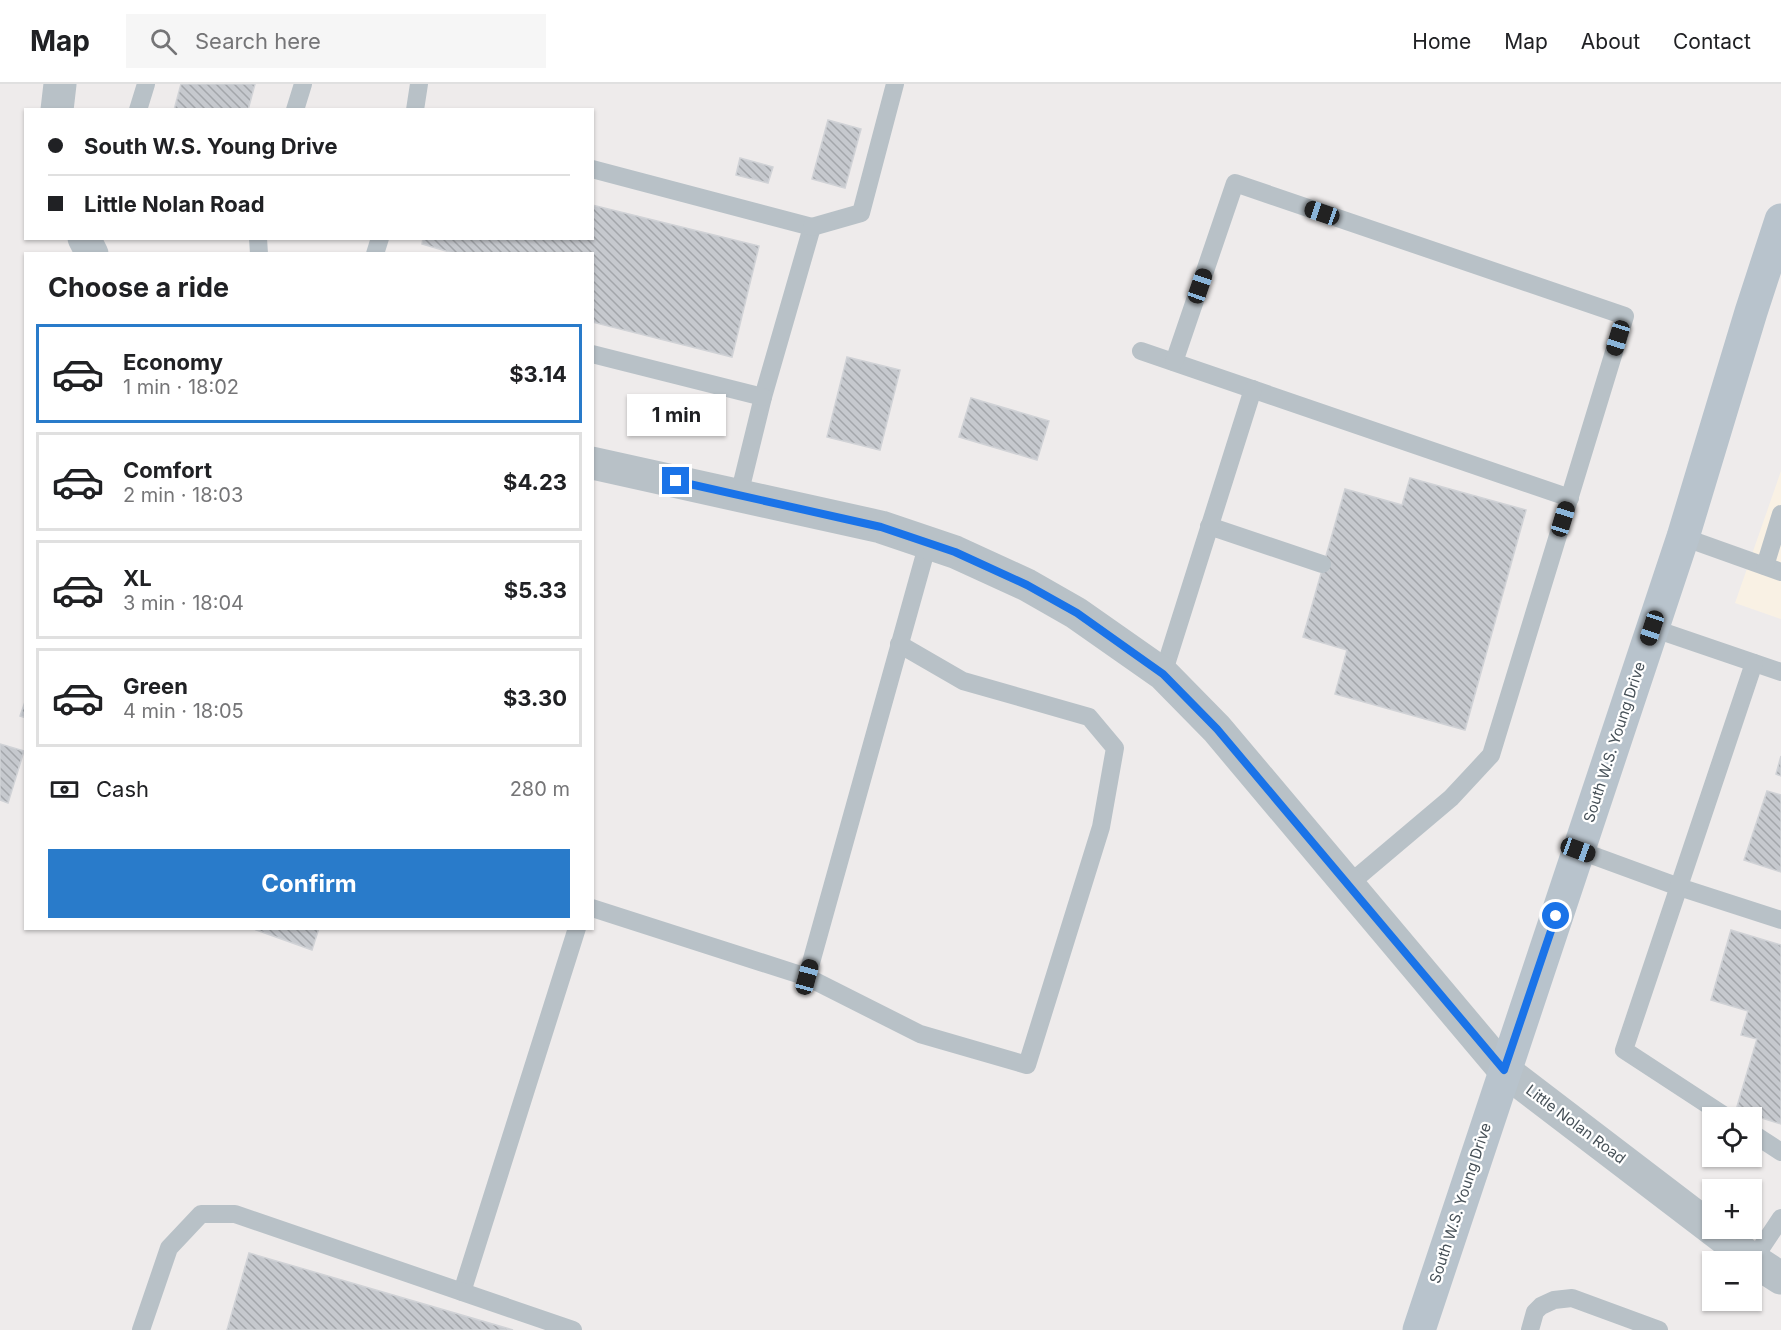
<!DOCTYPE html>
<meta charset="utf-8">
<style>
:root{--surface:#fff;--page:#f6f6f6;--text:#202124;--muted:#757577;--line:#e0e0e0;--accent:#297bca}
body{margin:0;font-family:Inter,sans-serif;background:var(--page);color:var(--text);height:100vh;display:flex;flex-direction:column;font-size:22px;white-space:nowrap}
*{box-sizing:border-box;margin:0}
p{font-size:20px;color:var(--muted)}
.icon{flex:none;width:33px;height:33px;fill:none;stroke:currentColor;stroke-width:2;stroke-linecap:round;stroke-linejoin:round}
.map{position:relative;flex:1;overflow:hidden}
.side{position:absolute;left:24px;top:168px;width:570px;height:678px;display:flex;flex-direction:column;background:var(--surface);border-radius:0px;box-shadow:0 2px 4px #0004}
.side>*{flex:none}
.top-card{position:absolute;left:24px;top:24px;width:570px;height:132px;border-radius:0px;box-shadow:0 2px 4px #0004;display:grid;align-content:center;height:132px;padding:0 24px;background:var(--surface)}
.controls{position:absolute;left:1702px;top:1023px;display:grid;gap:12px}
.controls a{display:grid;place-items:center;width:60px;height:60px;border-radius:0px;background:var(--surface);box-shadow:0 2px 4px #0004;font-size:30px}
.end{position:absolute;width:27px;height:27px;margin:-14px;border:8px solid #1a73e8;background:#fff;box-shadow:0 0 0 3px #fff}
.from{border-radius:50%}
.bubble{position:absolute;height:42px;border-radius:0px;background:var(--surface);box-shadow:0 2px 4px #0004;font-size:20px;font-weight:700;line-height:42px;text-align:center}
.car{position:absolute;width:18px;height:36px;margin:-18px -9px;border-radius:8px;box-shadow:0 0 4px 2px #0007;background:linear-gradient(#222 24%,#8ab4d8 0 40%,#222 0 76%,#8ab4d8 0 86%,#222 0)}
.top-card b{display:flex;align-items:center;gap:21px;height:57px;font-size:22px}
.top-card b+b{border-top:2px solid var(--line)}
.top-card i{width:15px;height:15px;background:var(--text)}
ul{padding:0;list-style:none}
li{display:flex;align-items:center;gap:18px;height:99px;margin:0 12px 9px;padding:0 12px;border:3px solid var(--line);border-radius:0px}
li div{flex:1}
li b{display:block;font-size:22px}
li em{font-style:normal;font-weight:700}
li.on{border-color:var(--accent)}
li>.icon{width:54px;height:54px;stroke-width:1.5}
h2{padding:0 24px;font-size:27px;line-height:72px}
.pay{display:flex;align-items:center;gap:15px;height:66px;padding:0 24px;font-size:22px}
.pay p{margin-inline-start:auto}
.primary-button{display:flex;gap:12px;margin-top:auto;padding:12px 24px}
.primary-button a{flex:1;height:69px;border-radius:0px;background:var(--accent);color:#fff;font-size:24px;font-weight:700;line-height:69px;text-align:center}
header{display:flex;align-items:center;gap:36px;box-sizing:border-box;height:84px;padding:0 30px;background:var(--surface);border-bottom:2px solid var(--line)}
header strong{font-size:28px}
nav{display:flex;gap:33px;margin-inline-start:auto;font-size:21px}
.search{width:420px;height:54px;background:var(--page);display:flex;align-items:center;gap:15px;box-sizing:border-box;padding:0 21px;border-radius:0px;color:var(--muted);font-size:22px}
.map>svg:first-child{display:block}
.commercial{fill:#f9f1e4}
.building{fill:url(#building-back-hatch);stroke:#d0d2d6;stroke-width:1.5}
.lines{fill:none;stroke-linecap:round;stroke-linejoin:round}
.lane{stroke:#b8c1c7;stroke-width:18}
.street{stroke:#b8c1c7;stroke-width:33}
.secondary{stroke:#b8c3cc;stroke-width:33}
.route{stroke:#1a73e8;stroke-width:8}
.labels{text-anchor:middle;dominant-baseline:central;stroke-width:4.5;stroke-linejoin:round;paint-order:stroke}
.street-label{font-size:15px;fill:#465057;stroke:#fff}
</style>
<header>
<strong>Map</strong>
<div class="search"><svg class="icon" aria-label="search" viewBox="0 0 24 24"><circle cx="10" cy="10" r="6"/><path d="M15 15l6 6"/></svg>Search here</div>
<nav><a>Home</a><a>Map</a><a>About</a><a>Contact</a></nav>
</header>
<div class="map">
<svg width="1781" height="1246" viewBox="0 0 1781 1246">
<defs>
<pattern id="building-back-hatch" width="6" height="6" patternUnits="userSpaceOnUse" patternTransform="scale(1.5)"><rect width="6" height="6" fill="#c6c9ce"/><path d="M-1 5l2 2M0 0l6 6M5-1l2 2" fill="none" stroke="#a3a6aa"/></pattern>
</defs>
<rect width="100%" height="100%" fill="#eeebeb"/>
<path class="commercial" d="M1781 387V535L1735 519Z"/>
<g class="building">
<path d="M181 0H255L248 26H174Z"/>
<path d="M828 36 861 45 845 104 812 95Z"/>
<path d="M740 74 773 83 768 99 736 91Z"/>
<path d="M592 121 759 162 732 273 592 238V170H456L422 160 423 154H592Z"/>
<path d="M847 273 900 286 880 366 827 353Z"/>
<path d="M971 314 1049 337 1037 376 959 353Z"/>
<path d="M1410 394 1526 426 1465 646 1335 610 1347 566 1303 553 1345 405 1402 421Z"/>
<path d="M26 615V634L20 632Z"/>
<path d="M0 660 24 667 8 719 0 716Z"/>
<path d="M1781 672V692L1776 690Z"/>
<path d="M1767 707 1781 711V788L1744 776Z"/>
<path d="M251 844H319L312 866Z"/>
<path d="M1731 846 1781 861V1040L1736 1026 1757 955 1741 951 1748 927 1711 916Z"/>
<path d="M249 1169 513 1246H227Z"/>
</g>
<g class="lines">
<g class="lane">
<path d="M138 26 146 0"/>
<path d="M295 26 303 0"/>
<path d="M415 26 419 0"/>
<path d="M592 85 812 143 763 313 739 411"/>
<path d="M812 143 861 129 895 0"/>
<path d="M258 154 259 170"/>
<path d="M375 170 380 154"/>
<path d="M1141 267 1570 414"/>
<path d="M592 270 763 313"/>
<path d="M1174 278 1235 99 1625 232 1491 671 1451 714 1348 801"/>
<path d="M1209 442 1322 480"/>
<path d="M1683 453 1781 488"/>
<path d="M1765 482 1781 430"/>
<path d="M1652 544 1781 588"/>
<path d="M1163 590 1253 305"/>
<path d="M1578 766 1679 803 1781 836"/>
<path d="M592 824 807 893 920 950 1027 981 1101 743 1115 664 1089 633 963 597 899 560"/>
<path d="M807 893 928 459"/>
<path d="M1728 1034 1624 966 1754 579"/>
<path d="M1752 1049 1781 1068"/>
<path d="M1753 1176 1781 1134"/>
<path d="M462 1208 577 844"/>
<path d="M141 1246 169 1164 201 1130H235L573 1246"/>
<path d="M1530 1246 1535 1228 1541 1222 1554 1216 1572 1214 1659 1246"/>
</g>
<g class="street">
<path d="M57 26 60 0"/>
<path d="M84 154 92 170"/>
<path d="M592 379 881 443 955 468 1027 501 1076 529 1163 590 1217 645 1504 986 1753 1176 1781 1194"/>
</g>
<path class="secondary" d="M1419 1246 1683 453 1751 228 1781 136"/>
</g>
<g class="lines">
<path class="route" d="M676 397 881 443 955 468 1027 501 1077 529 1146 578 1163 590 1217 645 1504 986 1556 832"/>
</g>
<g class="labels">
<g class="street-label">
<text transform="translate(1614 658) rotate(-72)">South W.S. Young Drive</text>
<text transform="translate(1576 1040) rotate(37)">Little Nolan Road</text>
<text transform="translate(1460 1119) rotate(-72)">South W.S. Young Drive</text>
</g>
</g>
</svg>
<div class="controls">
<a><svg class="icon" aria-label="locate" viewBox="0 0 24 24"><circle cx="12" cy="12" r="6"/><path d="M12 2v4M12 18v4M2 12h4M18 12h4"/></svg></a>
<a>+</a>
<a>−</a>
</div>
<i class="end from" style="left:1556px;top:832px"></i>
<i class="end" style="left:676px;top:397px"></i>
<div class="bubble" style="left:627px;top:310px;width:99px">1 min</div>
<i class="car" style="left:1322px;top:129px;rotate:289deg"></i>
<i class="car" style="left:1200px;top:202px;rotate:19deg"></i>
<i class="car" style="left:1618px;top:254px;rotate:197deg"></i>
<i class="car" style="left:1563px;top:435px;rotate:17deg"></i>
<i class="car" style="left:1652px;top:544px;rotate:198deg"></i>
<i class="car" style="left:1578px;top:766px;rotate:110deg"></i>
<i class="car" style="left:807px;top:893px;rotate:15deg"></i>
<div class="top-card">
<b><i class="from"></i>South W.S. Young Drive</b>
<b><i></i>Little Nolan Road</b>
</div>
<section class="side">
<h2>Choose a ride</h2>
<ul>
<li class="on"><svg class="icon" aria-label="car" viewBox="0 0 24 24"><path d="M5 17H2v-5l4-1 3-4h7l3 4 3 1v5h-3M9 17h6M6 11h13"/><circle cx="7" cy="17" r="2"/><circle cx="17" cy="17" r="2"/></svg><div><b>Economy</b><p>1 min · 18:02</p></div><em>$3.14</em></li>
<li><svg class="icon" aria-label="car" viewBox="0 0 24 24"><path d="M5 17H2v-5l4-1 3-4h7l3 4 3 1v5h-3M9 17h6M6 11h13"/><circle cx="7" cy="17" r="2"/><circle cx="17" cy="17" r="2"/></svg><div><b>Comfort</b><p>2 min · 18:03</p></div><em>$4.23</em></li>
<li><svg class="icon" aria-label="car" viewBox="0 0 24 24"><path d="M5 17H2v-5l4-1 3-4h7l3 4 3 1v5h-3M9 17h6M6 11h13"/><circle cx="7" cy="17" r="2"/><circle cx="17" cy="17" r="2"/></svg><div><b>XL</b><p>3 min · 18:04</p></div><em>$5.33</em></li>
<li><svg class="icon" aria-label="car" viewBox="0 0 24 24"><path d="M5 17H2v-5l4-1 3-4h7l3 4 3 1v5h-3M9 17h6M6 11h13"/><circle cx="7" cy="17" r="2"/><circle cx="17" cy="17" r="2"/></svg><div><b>Green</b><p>4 min · 18:05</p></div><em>$3.30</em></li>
</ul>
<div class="pay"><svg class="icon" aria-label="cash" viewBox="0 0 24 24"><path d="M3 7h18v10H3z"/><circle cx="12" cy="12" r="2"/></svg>Cash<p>280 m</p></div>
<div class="primary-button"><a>Confirm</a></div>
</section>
</div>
